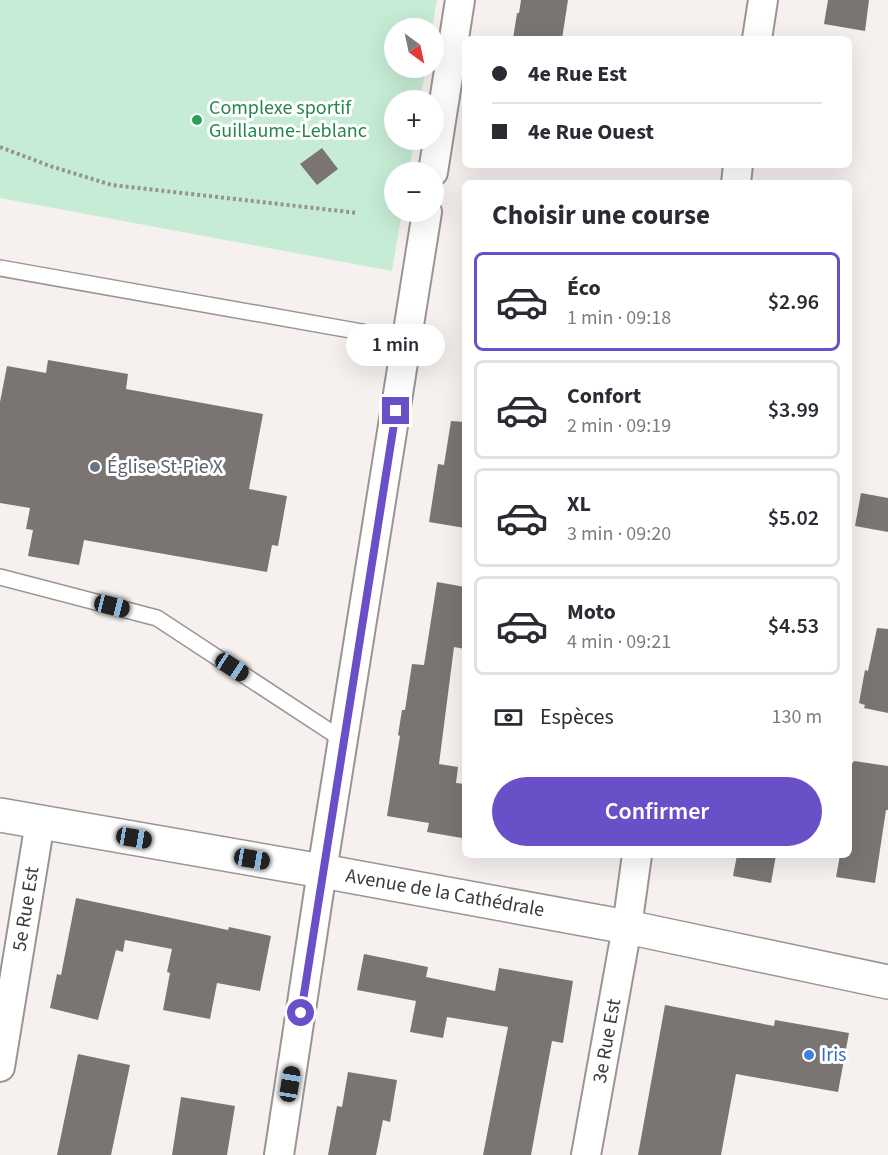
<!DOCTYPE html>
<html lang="fr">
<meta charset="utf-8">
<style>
:root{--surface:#fff;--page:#f2f2f3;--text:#2b2b33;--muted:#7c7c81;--line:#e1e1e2;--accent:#694fc8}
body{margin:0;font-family:"Source Sans 3",sans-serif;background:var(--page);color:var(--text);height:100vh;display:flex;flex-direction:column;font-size:22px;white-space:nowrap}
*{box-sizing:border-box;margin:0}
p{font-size:20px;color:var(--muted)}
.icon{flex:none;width:33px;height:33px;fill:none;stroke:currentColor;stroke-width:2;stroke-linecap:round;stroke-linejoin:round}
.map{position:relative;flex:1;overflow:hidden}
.sheet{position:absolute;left:462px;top:180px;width:390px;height:678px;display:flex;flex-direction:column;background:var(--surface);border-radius:9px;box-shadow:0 6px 24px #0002}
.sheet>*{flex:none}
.guide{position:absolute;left:462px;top:36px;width:390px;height:132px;border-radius:9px;box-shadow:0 6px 24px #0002;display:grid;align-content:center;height:132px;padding:0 30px;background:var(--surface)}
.needle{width:39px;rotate:147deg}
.buttons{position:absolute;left:384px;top:18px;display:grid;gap:12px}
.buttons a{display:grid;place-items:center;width:60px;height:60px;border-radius:50%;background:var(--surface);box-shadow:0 6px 24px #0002;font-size:30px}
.end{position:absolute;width:27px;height:27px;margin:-14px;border:8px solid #694fc8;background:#fff;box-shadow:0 0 0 3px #fff}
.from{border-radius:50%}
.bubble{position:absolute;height:42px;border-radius:21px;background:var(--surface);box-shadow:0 6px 24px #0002;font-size:20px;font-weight:600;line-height:42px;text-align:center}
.car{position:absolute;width:18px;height:36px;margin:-18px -9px;border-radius:8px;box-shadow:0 0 4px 2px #0007;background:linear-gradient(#222 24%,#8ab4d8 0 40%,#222 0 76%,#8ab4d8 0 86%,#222 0)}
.guide b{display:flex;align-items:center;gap:21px;height:57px;font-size:22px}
.guide b+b{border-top:2px solid var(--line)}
.guide i{width:15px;height:15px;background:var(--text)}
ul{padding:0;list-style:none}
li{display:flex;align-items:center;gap:18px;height:99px;margin:0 12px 9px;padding:0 18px;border:3px solid var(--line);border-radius:9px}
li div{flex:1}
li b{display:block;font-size:22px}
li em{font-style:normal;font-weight:600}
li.current{border-color:var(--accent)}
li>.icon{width:54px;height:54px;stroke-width:1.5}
h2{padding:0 30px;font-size:27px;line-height:72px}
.pay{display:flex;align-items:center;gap:15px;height:66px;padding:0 30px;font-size:22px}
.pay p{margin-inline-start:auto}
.button{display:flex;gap:12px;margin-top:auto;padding:12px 30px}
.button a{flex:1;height:69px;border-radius:36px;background:var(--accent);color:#fff;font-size:24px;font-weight:600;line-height:69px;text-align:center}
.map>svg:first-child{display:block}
.green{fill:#c7ecd6}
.building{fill:#7a7573}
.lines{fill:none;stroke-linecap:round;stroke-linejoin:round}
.service-casing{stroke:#9a9592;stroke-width:18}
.minor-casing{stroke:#9a9592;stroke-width:32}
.tertiary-casing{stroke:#9a9592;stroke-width:36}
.path{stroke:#969391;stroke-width:4;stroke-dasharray:3 3;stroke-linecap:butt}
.service{stroke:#fff;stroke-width:15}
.minor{stroke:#fff;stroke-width:28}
.tertiary{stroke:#fff;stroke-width:33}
.route{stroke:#694fc8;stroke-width:8}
.leisure-dot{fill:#2e9e5b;stroke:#fff;stroke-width:2}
.worship-dot{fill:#6b7280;stroke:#fff;stroke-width:2}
.shop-dot{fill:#3f7fe0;stroke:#fff;stroke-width:2}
.labels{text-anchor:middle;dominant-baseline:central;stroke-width:6;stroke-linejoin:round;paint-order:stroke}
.leisure-label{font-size:20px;fill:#27864d;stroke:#fff;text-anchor:start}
.worship-label{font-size:20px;fill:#5b616d;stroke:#fff;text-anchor:start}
.street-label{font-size:20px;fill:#3d3b3a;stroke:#fff}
.shop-label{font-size:20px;fill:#366cbe;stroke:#fff;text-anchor:start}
</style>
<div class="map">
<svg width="888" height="1155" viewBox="0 0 888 1155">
<rect width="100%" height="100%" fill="#f6f1ee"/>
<path class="green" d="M0 0H437L432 28H394V68H426L420 100H394V140H414L409 172H394V212H402L392 271 0 198Z"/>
<g class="building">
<path d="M521 0H568L562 39H513L517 13H519Z"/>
<path d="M828 0H869L865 31 824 24Z"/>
<path d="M322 148 338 169 317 185 300 164Z"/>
<path d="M48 360 128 374 126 389 263 414 249 489 287 496 278 546 272 545 267 572 84 540 79 565 28 556 33 530 26 529 30 508 0 503V402L7 366 46 373Z"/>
<path d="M451 421 465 422V528L429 522 438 464 444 465Z"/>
<path d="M861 493 888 498V532L855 526Z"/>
<path d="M437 582 465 587V649L454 647 439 764 458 767 456 783 465 784V818L462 838 427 832 429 823 387 816 400 736 398 735 402 710H405L412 664 424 665Z"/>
<path d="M877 628 888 629V713L864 708 865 705 859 703 865 670 868 671Z"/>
<path d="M854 761 888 766V810H886L875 883 836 877 840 855H849V762L853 763Z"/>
<path d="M737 855H776L771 883 733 876Z"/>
<path d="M76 898 228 930 229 927 271 936 260 991 217 983 210 1019 163 1010 170 973 167 972 172 949 125 940 123 952 116 950 98 1020 50 1008 57 974 61 975Z"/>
<path d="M364 954 428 967 426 977 495 991 499 968 573 981 563 1043 552 1041 531 1155H483L508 1027 447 1017 443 1038 410 1032 416 1001 357 990Z"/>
<path d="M665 1005 774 1026 775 1020 849 1033 838 1092 736 1074 721 1155H638Z"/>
<path d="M78 1054 130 1065 111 1155H57Z"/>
<path d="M348 1072 397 1080 390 1122 383 1120 376 1155H328L337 1106 342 1107Z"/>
<path d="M181 1097 235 1106 227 1155H172Z"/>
</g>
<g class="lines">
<defs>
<g id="service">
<path d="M0 268 407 340"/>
<path d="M0 577 157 618 343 740"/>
</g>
<g id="minor">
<path d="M757 39 763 0"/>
<path d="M433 172 460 0"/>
<path d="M736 183 738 165"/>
<path d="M0 1067 40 822"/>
<path d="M279 1155 322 871 427 212"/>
<path d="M586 1155 627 927 637 855"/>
</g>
<path id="tertiary" d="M0 815 322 871 627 927 888 982"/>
</defs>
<use href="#service" class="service-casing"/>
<use href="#minor" class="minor-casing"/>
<use href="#tertiary" class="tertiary-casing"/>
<path class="path" d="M0 147 50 166 112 185 358 213"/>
<use href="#service" class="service"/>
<use href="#minor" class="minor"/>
<use href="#tertiary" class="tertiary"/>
</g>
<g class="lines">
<path class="route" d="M301 1013 396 411"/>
</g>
<circle class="leisure-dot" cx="197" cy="120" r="6"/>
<circle class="worship-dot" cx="95" cy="467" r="6"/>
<circle class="shop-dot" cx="809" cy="1055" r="6"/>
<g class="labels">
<g class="leisure-label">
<text x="209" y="108">Complexe sportif<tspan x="209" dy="23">Guillaume-Leblanc</tspan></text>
</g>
<g class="worship-label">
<text x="107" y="467">Église St-Pie X</text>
</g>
<g class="street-label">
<text transform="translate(445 893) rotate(10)">Avenue de la Cathédrale</text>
<text transform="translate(26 909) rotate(-81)">5e Rue Est</text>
<text transform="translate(607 1041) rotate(-80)">3e Rue Est</text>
</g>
<g class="shop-label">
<text x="821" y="1055">Iris</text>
</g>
</g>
</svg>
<div class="buttons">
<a><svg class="needle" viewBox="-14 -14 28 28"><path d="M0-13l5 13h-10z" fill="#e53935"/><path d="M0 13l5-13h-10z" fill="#7c7c81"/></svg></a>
<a>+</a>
<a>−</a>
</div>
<i class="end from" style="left:301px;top:1013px"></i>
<i class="end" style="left:396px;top:411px"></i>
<div class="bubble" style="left:346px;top:324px;width:99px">1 min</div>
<i class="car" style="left:112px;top:606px;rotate:104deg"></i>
<i class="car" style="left:232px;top:667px;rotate:123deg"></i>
<i class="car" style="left:134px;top:838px;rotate:100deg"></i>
<i class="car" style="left:252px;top:859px;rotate:100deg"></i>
<i class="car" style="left:290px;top:1084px;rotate:9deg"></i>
<div class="guide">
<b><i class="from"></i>4e Rue Est</b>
<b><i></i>4e Rue Ouest</b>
</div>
<section class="sheet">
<h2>Choisir une course</h2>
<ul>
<li class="current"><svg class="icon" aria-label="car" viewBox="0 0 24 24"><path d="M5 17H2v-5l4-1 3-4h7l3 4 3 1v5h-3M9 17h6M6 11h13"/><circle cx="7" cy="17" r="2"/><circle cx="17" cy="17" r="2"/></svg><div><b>Éco</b><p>1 min · 09:18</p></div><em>$2.96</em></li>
<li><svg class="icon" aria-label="car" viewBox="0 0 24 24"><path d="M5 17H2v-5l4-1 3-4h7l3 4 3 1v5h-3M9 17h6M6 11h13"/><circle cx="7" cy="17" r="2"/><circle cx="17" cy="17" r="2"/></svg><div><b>Confort</b><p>2 min · 09:19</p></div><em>$3.99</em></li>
<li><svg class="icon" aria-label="car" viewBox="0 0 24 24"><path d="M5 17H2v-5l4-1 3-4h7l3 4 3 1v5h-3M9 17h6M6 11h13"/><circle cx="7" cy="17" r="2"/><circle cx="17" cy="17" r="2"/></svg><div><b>XL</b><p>3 min · 09:20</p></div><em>$5.02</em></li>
<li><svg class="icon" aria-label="car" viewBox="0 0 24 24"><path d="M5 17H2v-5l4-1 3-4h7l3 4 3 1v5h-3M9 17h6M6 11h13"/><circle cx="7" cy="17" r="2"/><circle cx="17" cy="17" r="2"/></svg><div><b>Moto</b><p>4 min · 09:21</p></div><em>$4.53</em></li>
</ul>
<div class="pay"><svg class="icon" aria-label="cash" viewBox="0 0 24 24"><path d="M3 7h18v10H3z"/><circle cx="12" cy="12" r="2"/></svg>Espèces<p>130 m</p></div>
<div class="button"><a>Confirmer</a></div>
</section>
</div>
